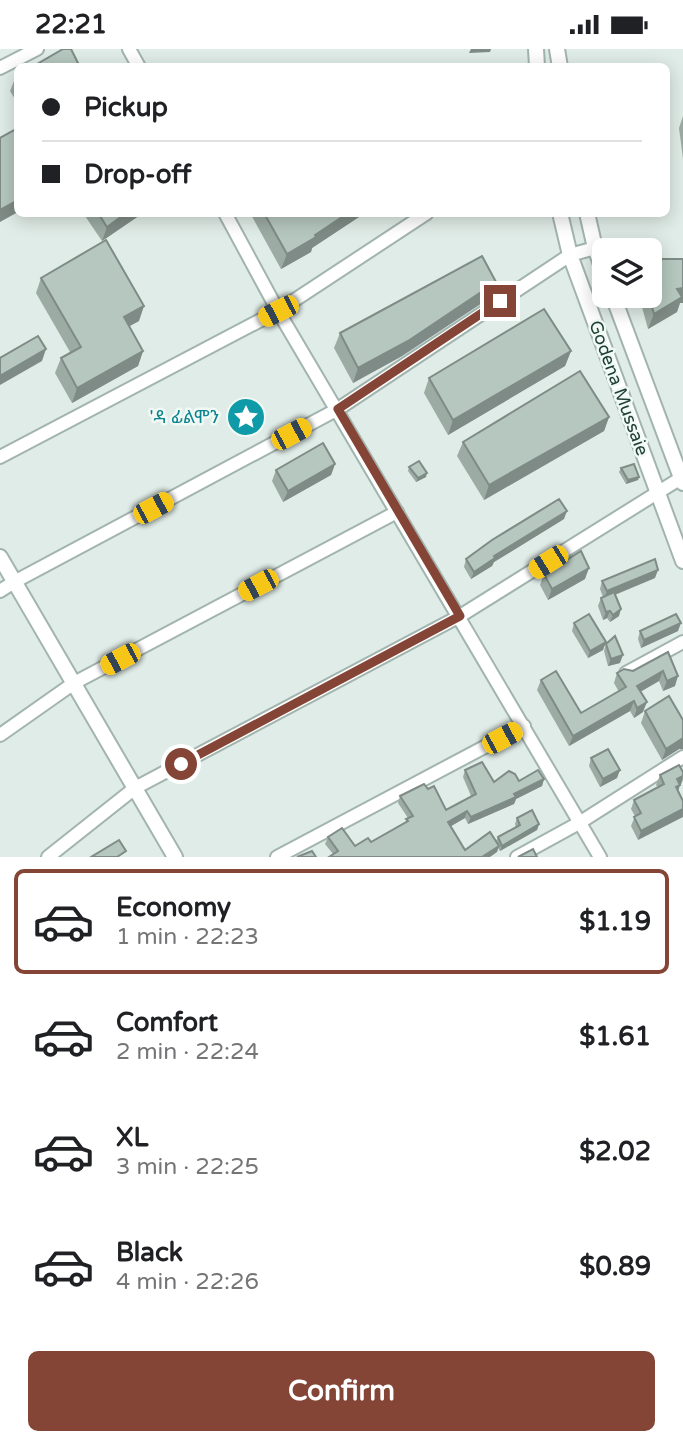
<!DOCTYPE html>
<meta charset="utf-8">
<style>
:root{--surface:#fff;--page:#f2f2f2;--text:#202124;--muted:#757577;--line:#e0e0e0;--accent:#844536}
body{margin:0;font-family:"Varela Round","Noto Sans Ethiopic",sans-serif;background:var(--page);color:var(--text);height:100vh;display:flex;flex-direction:column;font-size:26px;white-space:nowrap}
*{box-sizing:border-box;margin:0}
p{font-size:23px;color:var(--muted)}
.icon{flex:none;width:38px;height:38px;fill:none;stroke:currentColor;stroke-width:2;stroke-linecap:round;stroke-linejoin:round}
.map{position:relative;height:808px;overflow:hidden}
.side{display:flex;flex-direction:column;background:var(--surface);flex:1}
.side>*{flex:none}
.top-card{position:absolute;left:14px;top:14px;width:656px;height:154px;border-radius:10px;box-shadow:0 4px 18px #0003;display:grid;align-content:center;height:154px;padding:0 28px;background:var(--surface)}
.fabs{position:absolute;left:592px;top:189px;display:grid;gap:14px}
.fabs a{display:grid;place-items:center;width:70px;height:70px;border-radius:10px;background:var(--surface);box-shadow:0 4px 18px #0003;font-size:35px}
.end{position:absolute;width:32px;height:32px;margin:-16px;border:9px solid #844536;background:#fff;box-shadow:0 0 0 4px #fff}
.from{border-radius:50%}
.car{position:absolute;width:21px;height:42px;margin:-21px -10px;border-radius:9px;box-shadow:0 0 5px 2px #0007;background:linear-gradient(#f5c518 24%,#345 0 40%,#f5c518 0 76%,#345 0 86%,#f5c518 0)}
.top-card b{display:flex;align-items:center;gap:24px;height:66px;font-size:26px}
.top-card b+b{border-top:2px solid var(--line)}
.top-card i{width:18px;height:18px;background:var(--text)}
ul{padding:12px 0 0;list-style:none}
li{display:flex;align-items:center;gap:21px;height:105px;margin:0 14px 10px;padding:0 14px;border:4px solid transparent;border-radius:10px}
li div{flex:1}
li b{display:block;font-size:26px}
li em{font-style:normal;font-weight:700}
li.selected{border-color:var(--accent)}
li>.icon{width:63px;height:63px;stroke-width:1.5}
.primary-button{display:flex;gap:14px;margin-top:auto;padding:14px 28px}
.primary-button a{flex:1;height:80px;border-radius:10px;background:var(--accent);color:#fff;font-size:28px;font-weight:700;line-height:80px;text-align:center}
.status{display:flex;justify-content:space-between;align-items:center;height:49px;padding:0 35px;background:var(--surface);direction:ltr}
.status svg{height:19px;fill:currentColor}
.map>svg:first-child{display:block}
.lines{fill:none;stroke-linecap:round;stroke-linejoin:round}
.minor-casing{stroke:#a2b4ae;stroke-width:16}
.tertiary-casing{stroke:#a2b4ae;stroke-width:18}
.minor{stroke:#fff;stroke-width:12}
.tertiary{stroke:#fff;stroke-width:14}
.wall{fill:#9caba4}
.shaded-wall{fill:#7f8b86}
.building{fill:#b5c7bf;stroke:#7f8b86;stroke-width:2}
.route{stroke:#844536;stroke-width:9}
.labels{text-anchor:middle;dominant-baseline:central;stroke-width:5;stroke-linejoin:round;paint-order:stroke}
.street-label{font-size:18px;fill:#1f3e35;stroke:#f1f9f5}
.culture-label{font-size:18px;fill:#0d838f;stroke:#f1f9f5;text-anchor:end}
</style>
<div class="status"><b>22:21</b><svg viewBox="0 0 49 12"><path d="M0 12V9h3v3zM5 12V6h3v6zM10 12V3h3v9zM15 12V0h3v12zM26 1h20v11H26zM47 4h2v5h-2z"/></svg></div>
<div class="map">
<svg width="683" height="808" viewBox="0 0 683 808">
<rect width="100%" height="100%" fill="#e0ece7"/>
<g class="lines">
<defs>
<g id="minor">
<path d="M129 0 139 18"/>
<path d="M0 19 37 0"/>
<path d="M225 164 278 262 600 808"/>
<path d="M0 408 278 262 427 164"/>
<path d="M0 542 14 533 338 360 570 206 595 199"/>
<path d="M626 624 683 593"/>
<path d="M0 686 74 634 397 463"/>
<path d="M48 808 135 739 460 567 681 429"/>
<path d="M277 808 524 677"/>
<path d="M517 808 579 774 683 708"/>
</g>
<g id="tertiary">
<path d="M536 0 537 18"/>
<path d="M557 0 560 18"/>
<path d="M560 164 570 206 683 512"/>
<path d="M587 164 595 199 604 223"/>
<path d="M613 247 683 434"/>
<path d="M0 508 175 808"/>
</g>
</defs>
<use href="#minor" class="minor-casing"/>
<use href="#tertiary" class="tertiary-casing"/>
<use href="#minor" class="minor"/>
<use href="#tertiary" class="tertiary"/>
</g>
<g class="wall">
<path d="M18 26V55L10 42 16 27Z"/>
<path d="M683 67V110L679 79Z"/>
<path d="M83 164H143L102 192Z"/>
<path d="M250 164H365L312 199 311 203 281 220Z"/>
<path d="M683 166V254H680L677 263 648 280 639 247H649L683 210Z"/>
<path d="M41 229 139 272 129 277 143 302 138 317 72 354 55 324 61 309 70 303 36 244Z"/>
<path d="M496 233 491 248 402 307 353 334 334 299 340 284Z"/>
<path d="M571 302 565 317 448 386 424 344 429 329Z"/>
<path d="M609 368 604 382 484 451 457 407 463 393Z"/>
<path d="M335 415 331 426 283 453 272 432 276 421Z"/>
<path d="M409 418 426 428 416 433 408 422Z"/>
<path d="M621 419 639 428 638 431 626 435 619 423Z"/>
<path d="M564 470 494 513 492 517 471 530 464 518 466 510Z"/>
<path d="M544 525 585 530 548 551 540 536Z"/>
<path d="M655 529 615 546 619 567 610 573 607 569 603 571 598 557 601 549 603 548 600 540 602 532Z"/>
<path d="M574 574 606 593 603 601 588 609 572 582Z"/>
<path d="M640 582H678L641 599 638 590Z"/>
<path d="M606 595 620 614 608 617 604 602Z"/>
<path d="M668 603 675 637 663 642 659 632 640 643 643 663 634 669 630 662 569 697 537 641 541 631 581 664 619 643 614 634 617 624 633 622Z"/>
<path d="M645 662 683 671V700H679L662 711 641 674Z"/>
<path d="M591 709 617 729 600 738 589 717Z"/>
<path d="M465 721 494 733 544 730 542 737 516 750 514 755 468 775 465 769 451 777 465 801 496 792 498 788 516 778 515 775 517 769 539 775 537 781 500 802 498 799 497 803 333 805 325 795 328 788 355 797 371 793 405 774 408 769 398 754 400 747 446 761 471 747 463 728Z"/>
<path d="M683 723V731L681 735 638 791 631 777 635 767 631 760 634 751 658 738 656 736 660 726Z"/>
</g>
<g class="shaded-wall">
<path d="M471 0H491L490 3 469 4Z"/>
<path d="M18 151V163L0 173V161Z"/>
<path d="M126 164H143L102 192 107 178Z"/>
<path d="M348 164H365L312 199 311 203 281 220 287 205Z"/>
<path d="M496 233 491 248 402 307 353 334 358 319Z"/>
<path d="M683 239V254H680L677 263 648 280 654 265 677 240Z"/>
<path d="M144 257 139 272 119 283 124 268Z"/>
<path d="M46 300 42 312 0 336V327Z"/>
<path d="M143 302 138 317 72 354 77 339Z"/>
<path d="M571 302 565 317 448 386 453 371Z"/>
<path d="M609 368 604 382 484 451 489 436Z"/>
<path d="M335 415 331 426 283 453 288 442Z"/>
<path d="M427 424 426 428 416 433 418 429Z"/>
<path d="M639 428 638 431 626 435 628 431Z"/>
<path d="M567 462 564 470 494 513 492 517 471 530 474 523 494 507Z"/>
<path d="M589 519 585 530 548 551 552 540Z"/>
<path d="M658 521 655 529 604 550 607 542Z"/>
<path d="M621 560 619 567 610 573 613 566Z"/>
<path d="M610 562 607 569 603 571 606 563Z"/>
<path d="M681 574 678 582 641 599 644 591Z"/>
<path d="M606 593 603 601 588 609 590 602Z"/>
<path d="M623 606 620 614 608 617 611 610Z"/>
<path d="M663 622 659 632 633 647 637 637Z"/>
<path d="M678 627 675 637 663 642 667 632Z"/>
<path d="M634 652 630 662 569 697 573 687Z"/>
<path d="M647 653 643 663 634 669 637 659Z"/>
<path d="M683 689V700H679L662 711 666 700Z"/>
<path d="M620 721 617 729 600 738 603 730Z"/>
<path d="M683 727 681 735 676 738 680 736 677 746 673 748 676 738 673 740 677 730Z"/>
<path d="M544 730 542 737 516 750 514 755 468 775 471 768 514 745Z"/>
<path d="M683 760V768L638 791 641 782Z"/>
<path d="M467 762 465 769 446 780 448 773Z"/>
<path d="M539 775 537 781 500 802 502 797Z"/>
<path d="M499 797 497 803 490 808H482Z"/>
</g>
<g class="building">
<path d="M63 0H71L80 18H32Z"/>
<path d="M18 79V151L0 161V89Z"/>
<path d="M98 164H126L107 178Z"/>
<path d="M264 164H348L315 186 316 188 287 205Z"/>
<path d="M106 191 144 257 124 268 143 302 77 339 61 309 81 298 41 229Z"/>
<path d="M482 207 496 233 408 292 358 319 340 284Z"/>
<path d="M649 210H683V239L677 240 682 248 654 265 649 247Z"/>
<path d="M544 260 571 302 453 371 429 329Z"/>
<path d="M38 287 46 300 0 327V309Z"/>
<path d="M580 322 609 368 489 436 463 393Z"/>
<path d="M323 394 335 415 288 442 276 421Z"/>
<path d="M419 412 427 424 418 429 409 418Z"/>
<path d="M634 415 639 428 628 431 621 419Z"/>
<path d="M559 450 567 462 494 507 495 509 474 523 466 510 492 491Z"/>
<path d="M581 502 589 519 552 540 544 525Z"/>
<path d="M655 510 658 521 607 542 602 532Z"/>
<path d="M614 543 621 560 613 566 610 562 606 563 601 549Z"/>
<path d="M589 565 606 593 590 602 574 574Z"/>
<path d="M676 565 681 574 644 591 640 582Z"/>
<path d="M615 587 623 606 611 610 606 595Z"/>
<path d="M668 603 678 627 667 632 663 622 637 637 647 653 637 659 634 652 573 687 541 631 556 622 581 664 626 638 617 624 624 620 633 622Z"/>
<path d="M669 647 683 671V689L666 700 645 662Z"/>
<path d="M608 700 620 721 603 730 591 709Z"/>
<path d="M482 713 494 733 509 722 515 725 519 732 538 721 544 730 514 745 516 748 471 768 467 762 448 773 465 801 490 783 499 797 482 808H329L338 802 328 788 342 779 355 797 368 789 371 793 408 772 406 770 413 767 400 747 424 735 428 740 434 737 446 761 476 745 465 721Z"/>
<path d="M679 716 683 723V727L677 730 680 736 676 738 683 752V760L641 782 634 768 641 764 634 751 664 735 660 726Z"/>
<path d="M532 761 539 775 502 797 498 788 520 776 517 769Z"/>
<path d="M119 791 126 802 117 808H91Z"/>
<path d="M533 800 537 808H518Z"/>
<path d="M312 802 316 808H297Z"/>
</g>
<g class="lines">
<path class="route" d="M181 715 460 567 338 360 500 252"/>
</g>
<defs>
<symbol id="sight-disc" viewBox="-11 -11 22 22"><circle r="9.5" fill="#0f9aa8" stroke="#f1f9f5"/><path d="M0-6L1.8-2.2L6-1.7L2.9 1.2L3.7 5.4L0 3.3L-3.7 5.4L-2.9 1.2L-6-1.7L-1.8-2.2Z" fill="#fff"/></symbol>
</defs>
<g fill-rule="evenodd">
<use href="#sight-disc" x="224" y="346" width="44" height="44"/>
</g>
<g class="labels">
<g class="street-label">
<text transform="translate(619 339) rotate(70)">Godena Mussaie</text>
</g>
<g class="culture-label">
<text x="219" y="368">'ዳ ፊልሞን</text>
</g>
</g>
</svg>
<div class="fabs">
<a><svg class="icon" aria-label="layers" viewBox="0 0 24 24"><path d="M12 4l9 5-9 5-9-5zM3 14l9 5 9-5"/></svg></a>
</div>
<i class="end from" style="left:181px;top:715px"></i>
<i class="end" style="left:500px;top:252px"></i>
<i class="car" style="left:278px;top:262px;rotate:243deg"></i>
<i class="car" style="left:291px;top:385px;rotate:62deg"></i>
<i class="car" style="left:153px;top:459px;rotate:62deg"></i>
<i class="car" style="left:548px;top:513px;rotate:238deg"></i>
<i class="car" style="left:258px;top:536px;rotate:242deg"></i>
<i class="car" style="left:120px;top:610px;rotate:242deg"></i>
<i class="car" style="left:502px;top:689px;rotate:62deg"></i>
<div class="top-card">
<b><i class="from"></i>Pickup</b>
<b><i></i>Drop-off</b>
</div>
</div>
<section class="side">
<ul>
<li class="selected"><svg class="icon" aria-label="car" viewBox="0 0 24 24"><path d="M5 17H2v-5l4-1 3-4h7l3 4 3 1v5h-3M9 17h6M6 11h13"/><circle cx="7" cy="17" r="2"/><circle cx="17" cy="17" r="2"/></svg><div><b>Economy</b><p>1 min · 22:23</p></div><em>$1.19</em></li>
<li><svg class="icon" aria-label="car" viewBox="0 0 24 24"><path d="M5 17H2v-5l4-1 3-4h7l3 4 3 1v5h-3M9 17h6M6 11h13"/><circle cx="7" cy="17" r="2"/><circle cx="17" cy="17" r="2"/></svg><div><b>Comfort</b><p>2 min · 22:24</p></div><em>$1.61</em></li>
<li><svg class="icon" aria-label="car" viewBox="0 0 24 24"><path d="M5 17H2v-5l4-1 3-4h7l3 4 3 1v5h-3M9 17h6M6 11h13"/><circle cx="7" cy="17" r="2"/><circle cx="17" cy="17" r="2"/></svg><div><b>XL</b><p>3 min · 22:25</p></div><em>$2.02</em></li>
<li><svg class="icon" aria-label="car" viewBox="0 0 24 24"><path d="M5 17H2v-5l4-1 3-4h7l3 4 3 1v5h-3M9 17h6M6 11h13"/><circle cx="7" cy="17" r="2"/><circle cx="17" cy="17" r="2"/></svg><div><b>Black</b><p>4 min · 22:26</p></div><em>$0.89</em></li>
</ul>
<div class="primary-button"><a>Confirm</a></div>
</section>
